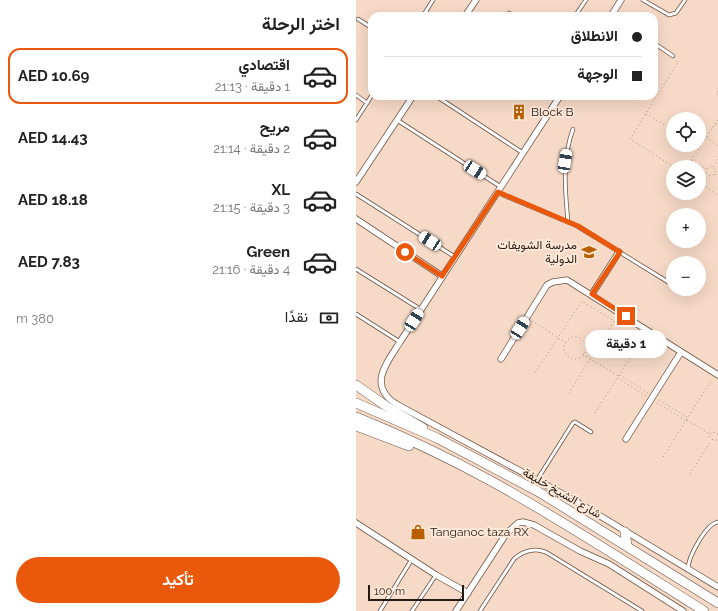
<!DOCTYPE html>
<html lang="ar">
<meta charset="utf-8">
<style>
:root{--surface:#fff;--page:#f2f2f2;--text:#222;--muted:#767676;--line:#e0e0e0;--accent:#ea580c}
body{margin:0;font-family:Raleway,Vazirmatn,sans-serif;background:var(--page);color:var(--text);direction:rtl;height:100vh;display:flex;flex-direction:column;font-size:15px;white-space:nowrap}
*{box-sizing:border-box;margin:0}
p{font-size:13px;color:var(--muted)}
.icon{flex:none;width:22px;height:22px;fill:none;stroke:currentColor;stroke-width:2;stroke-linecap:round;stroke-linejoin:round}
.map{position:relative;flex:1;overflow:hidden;direction:ltr}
.side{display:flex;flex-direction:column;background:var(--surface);width:356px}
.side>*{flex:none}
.guide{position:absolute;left:12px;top:12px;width:290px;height:88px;border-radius:12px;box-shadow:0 4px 16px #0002;direction:rtl;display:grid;align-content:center;height:88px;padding:0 16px;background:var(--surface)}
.tools{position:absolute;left:310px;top:112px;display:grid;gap:8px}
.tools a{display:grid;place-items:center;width:40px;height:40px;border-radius:50%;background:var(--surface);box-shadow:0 4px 16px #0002;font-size:20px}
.scale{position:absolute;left:12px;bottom:10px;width:96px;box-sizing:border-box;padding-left:4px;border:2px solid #231912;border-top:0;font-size:11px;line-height:14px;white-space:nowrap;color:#231912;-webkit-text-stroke:3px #ffe8d8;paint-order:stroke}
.end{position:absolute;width:18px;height:18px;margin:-9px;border:5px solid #ea580c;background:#fff;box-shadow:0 0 0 2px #fff}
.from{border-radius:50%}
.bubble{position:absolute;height:28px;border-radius:14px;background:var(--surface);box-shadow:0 4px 16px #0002;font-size:13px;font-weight:700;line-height:28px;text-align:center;direction:rtl}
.car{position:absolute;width:12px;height:24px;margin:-12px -6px;border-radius:5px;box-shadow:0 0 3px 1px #0007;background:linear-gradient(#fff 24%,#345 0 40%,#fff 0 76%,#345 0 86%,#fff 0)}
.guide b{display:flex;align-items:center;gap:14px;height:38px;font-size:15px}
.guide b+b{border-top:1px solid var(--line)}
.guide i{width:10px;height:10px;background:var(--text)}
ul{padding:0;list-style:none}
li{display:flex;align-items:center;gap:12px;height:56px;margin:0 8px 6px;padding:0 8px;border:2px solid transparent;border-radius:12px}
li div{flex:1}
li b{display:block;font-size:15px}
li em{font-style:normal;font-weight:700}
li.on{border-color:var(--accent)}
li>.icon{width:36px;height:36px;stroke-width:1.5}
h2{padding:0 16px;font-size:18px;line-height:48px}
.pay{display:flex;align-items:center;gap:10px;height:44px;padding:0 16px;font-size:15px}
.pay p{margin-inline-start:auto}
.button{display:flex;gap:8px;margin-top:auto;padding:8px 16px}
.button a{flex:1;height:46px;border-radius:24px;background:var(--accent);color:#fff;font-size:16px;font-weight:700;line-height:46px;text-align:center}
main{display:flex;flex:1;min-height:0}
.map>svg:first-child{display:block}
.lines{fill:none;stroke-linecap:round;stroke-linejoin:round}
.service-casing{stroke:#6b5343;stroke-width:4.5}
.minor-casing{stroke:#6b5343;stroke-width:7}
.trunk-casing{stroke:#6b5343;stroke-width:10}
.path{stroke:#a69082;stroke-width:1;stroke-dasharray:1 3;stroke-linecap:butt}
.service{stroke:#fff;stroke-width:3}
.minor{stroke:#fff;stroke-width:5.5}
.trunk{stroke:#fff;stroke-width:9}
.route{stroke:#ea580c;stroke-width:5}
.labels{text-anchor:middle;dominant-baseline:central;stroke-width:4;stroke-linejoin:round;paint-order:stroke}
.poi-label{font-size:12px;fill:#231912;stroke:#ffe8d8;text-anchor:start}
.street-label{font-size:12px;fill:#231912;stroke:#ffe8d8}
</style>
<main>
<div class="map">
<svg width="362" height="611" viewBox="0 0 362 611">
<rect width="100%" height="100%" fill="#f6d9c6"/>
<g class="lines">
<defs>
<g id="service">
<path d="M287 0 313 15 320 13 329 0"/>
<path d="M153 13 158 16"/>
<path d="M67 16 77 0"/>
<path d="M219 16 230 0"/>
<path d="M2 19 16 28"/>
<path d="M298 43 317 56"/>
<path d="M0 95 11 103"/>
<path d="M80 96 167 153"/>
<path d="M0 120 16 95"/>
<path d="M41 120 145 187"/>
<path d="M142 193 221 226 317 285"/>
<path d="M0 194 99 257"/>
<path d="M212 222C209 189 206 160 217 129"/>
<path d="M0 269 64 309"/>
<path d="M323 289 324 290"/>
<path d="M0 314 44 342"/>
<path d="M181 480 217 423 219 422 235 432"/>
<path d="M332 569C332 557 350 524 362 522"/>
<path d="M24 611 56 559"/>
<path d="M56 611 80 575"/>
<path d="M124 611 158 559C168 550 181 547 193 554L286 611"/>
</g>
<g id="minor">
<path d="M109 16 120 0"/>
<path d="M255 16 265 0"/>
<path d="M204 96 44 342C31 363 11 385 40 404L216 499 362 587"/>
<path d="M0 182 57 96"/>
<path d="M0 219 86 276"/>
<path d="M236 294 263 252"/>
<path d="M145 359 191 285 197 282 211 280 362 375"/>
<path d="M270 439 325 352"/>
<path d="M0 523 80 575 112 593"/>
<path d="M100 611 150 534 162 523 167 522 178 525 224 551 253 564 327 611"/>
</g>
<g id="trunk">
<path d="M0 385 30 406 67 428"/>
<path d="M0 403 81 438 183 492 362 603"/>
<path d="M0 417C47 436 93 458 137 482 209 522 278 567 348 611"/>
<path d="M0 426 53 446"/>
<path d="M269 532 271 546"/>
</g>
</defs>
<use href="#service" class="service-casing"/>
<use href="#minor" class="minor-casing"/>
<use href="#trunk" class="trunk-casing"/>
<g class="path">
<path d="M362 91 360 94 362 95"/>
<path d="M290 114 317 130"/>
<path d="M359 124 362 120"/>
<path d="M351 138 362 146"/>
<path d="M340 145 343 147"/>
<path d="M336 160 350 169"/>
<circle cx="355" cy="171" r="4.5"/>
<path d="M318 167 274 139 322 62 320 61"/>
<path d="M331 167 359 124 362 126"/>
<path d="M357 167 362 159"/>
<path d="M359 174 362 176"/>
<path d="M343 183 362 195"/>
<path d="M346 185 352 176"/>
<path d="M176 321 210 343"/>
<circle cx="219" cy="348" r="11"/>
<path d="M227 354 262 376"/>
<path d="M179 373 226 301 258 321 213 393"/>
<path d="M264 375 292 393"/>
<path d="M262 378 290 396"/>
<path d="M303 400 331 417"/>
<path d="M301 403 329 420"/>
<path d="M239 413 288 336"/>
<path d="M331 420 354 434"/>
<path d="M362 434 356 432 353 436 358 441 362 439"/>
<path d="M307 457 356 379"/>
<path d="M334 474 355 441"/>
</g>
<use href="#service" class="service"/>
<use href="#minor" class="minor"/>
<use href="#trunk" class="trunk"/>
</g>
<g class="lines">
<path class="route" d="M49 252 86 276 142 192 222 226 264 252 236 294 270 316"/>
</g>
<defs>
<symbol id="building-bare" viewBox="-9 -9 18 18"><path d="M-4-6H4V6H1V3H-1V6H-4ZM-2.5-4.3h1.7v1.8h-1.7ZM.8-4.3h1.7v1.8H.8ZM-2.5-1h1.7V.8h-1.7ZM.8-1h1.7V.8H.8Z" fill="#b95f00" stroke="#ffe8d8" stroke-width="2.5" paint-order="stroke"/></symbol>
<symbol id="school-bare" viewBox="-9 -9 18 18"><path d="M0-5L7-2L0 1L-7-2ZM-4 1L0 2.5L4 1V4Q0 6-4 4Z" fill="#b95f00" stroke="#ffe8d8" stroke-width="2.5" paint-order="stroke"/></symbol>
<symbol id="shop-bare" viewBox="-9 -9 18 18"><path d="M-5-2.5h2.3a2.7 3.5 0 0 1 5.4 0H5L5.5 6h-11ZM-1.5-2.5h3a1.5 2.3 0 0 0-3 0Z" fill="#b95f00" stroke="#ffe8d8" stroke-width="2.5" paint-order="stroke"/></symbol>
</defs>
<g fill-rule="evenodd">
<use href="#building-bare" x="152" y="101" width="22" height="22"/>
<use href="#school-bare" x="222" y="241" width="22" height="22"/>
<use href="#shop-bare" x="51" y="521" width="22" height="22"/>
</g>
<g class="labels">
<g class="poi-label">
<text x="175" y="112">Block B</text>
<text x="221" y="245" text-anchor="end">مدرسة الشويفات<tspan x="221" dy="14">الدولية</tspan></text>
<text x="74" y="532">Tanganoc taza RX</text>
</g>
<g class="street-label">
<text transform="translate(206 493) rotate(30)">شارع الشيخ خليفة</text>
</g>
</g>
</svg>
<div class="tools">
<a><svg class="icon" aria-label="locate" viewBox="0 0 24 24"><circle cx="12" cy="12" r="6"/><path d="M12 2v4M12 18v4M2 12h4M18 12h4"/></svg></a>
<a><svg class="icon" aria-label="layers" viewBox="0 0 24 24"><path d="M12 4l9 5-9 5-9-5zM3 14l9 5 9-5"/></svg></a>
<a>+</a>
<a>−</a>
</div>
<div class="scale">100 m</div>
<i class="end from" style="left:49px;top:252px"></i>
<i class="end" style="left:270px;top:316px"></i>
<div class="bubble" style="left:229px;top:330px;width:82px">1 دقيقة</div>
<i class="car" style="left:209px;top:161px;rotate:9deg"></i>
<i class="car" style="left:119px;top:170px;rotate:123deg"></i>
<i class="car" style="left:74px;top:241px;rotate:303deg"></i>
<i class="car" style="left:58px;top:320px;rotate:32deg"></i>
<i class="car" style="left:164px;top:328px;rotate:32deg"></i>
<div class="guide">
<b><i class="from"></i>الانطلاق</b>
<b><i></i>الوجهة</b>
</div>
</div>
<section class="side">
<h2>اختر الرحلة</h2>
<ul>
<li class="on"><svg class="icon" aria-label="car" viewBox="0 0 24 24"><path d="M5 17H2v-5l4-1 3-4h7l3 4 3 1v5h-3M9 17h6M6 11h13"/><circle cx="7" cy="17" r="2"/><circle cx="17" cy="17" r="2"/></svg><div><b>اقتصادي</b><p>1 دقيقة · 21:13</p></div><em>AED 10.69</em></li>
<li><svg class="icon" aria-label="car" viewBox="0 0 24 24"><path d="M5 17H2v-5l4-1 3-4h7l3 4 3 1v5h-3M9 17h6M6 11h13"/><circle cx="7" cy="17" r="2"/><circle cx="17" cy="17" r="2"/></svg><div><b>مريح</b><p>2 دقيقة · 21:14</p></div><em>AED 14.43</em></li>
<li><svg class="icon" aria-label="car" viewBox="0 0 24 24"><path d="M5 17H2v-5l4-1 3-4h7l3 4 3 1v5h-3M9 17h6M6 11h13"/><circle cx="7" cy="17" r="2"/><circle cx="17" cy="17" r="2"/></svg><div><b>XL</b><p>3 دقيقة · 21:15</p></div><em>AED 18.18</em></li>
<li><svg class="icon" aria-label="car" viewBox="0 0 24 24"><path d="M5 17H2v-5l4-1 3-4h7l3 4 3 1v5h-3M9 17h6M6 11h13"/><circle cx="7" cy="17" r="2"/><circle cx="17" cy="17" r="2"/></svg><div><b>Green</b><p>4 دقيقة · 21:16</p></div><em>AED 7.83</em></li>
</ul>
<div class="pay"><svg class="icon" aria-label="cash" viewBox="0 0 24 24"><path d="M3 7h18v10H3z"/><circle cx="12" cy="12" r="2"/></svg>نقدًا<p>380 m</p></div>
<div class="button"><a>تأكيد</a></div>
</section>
</main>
